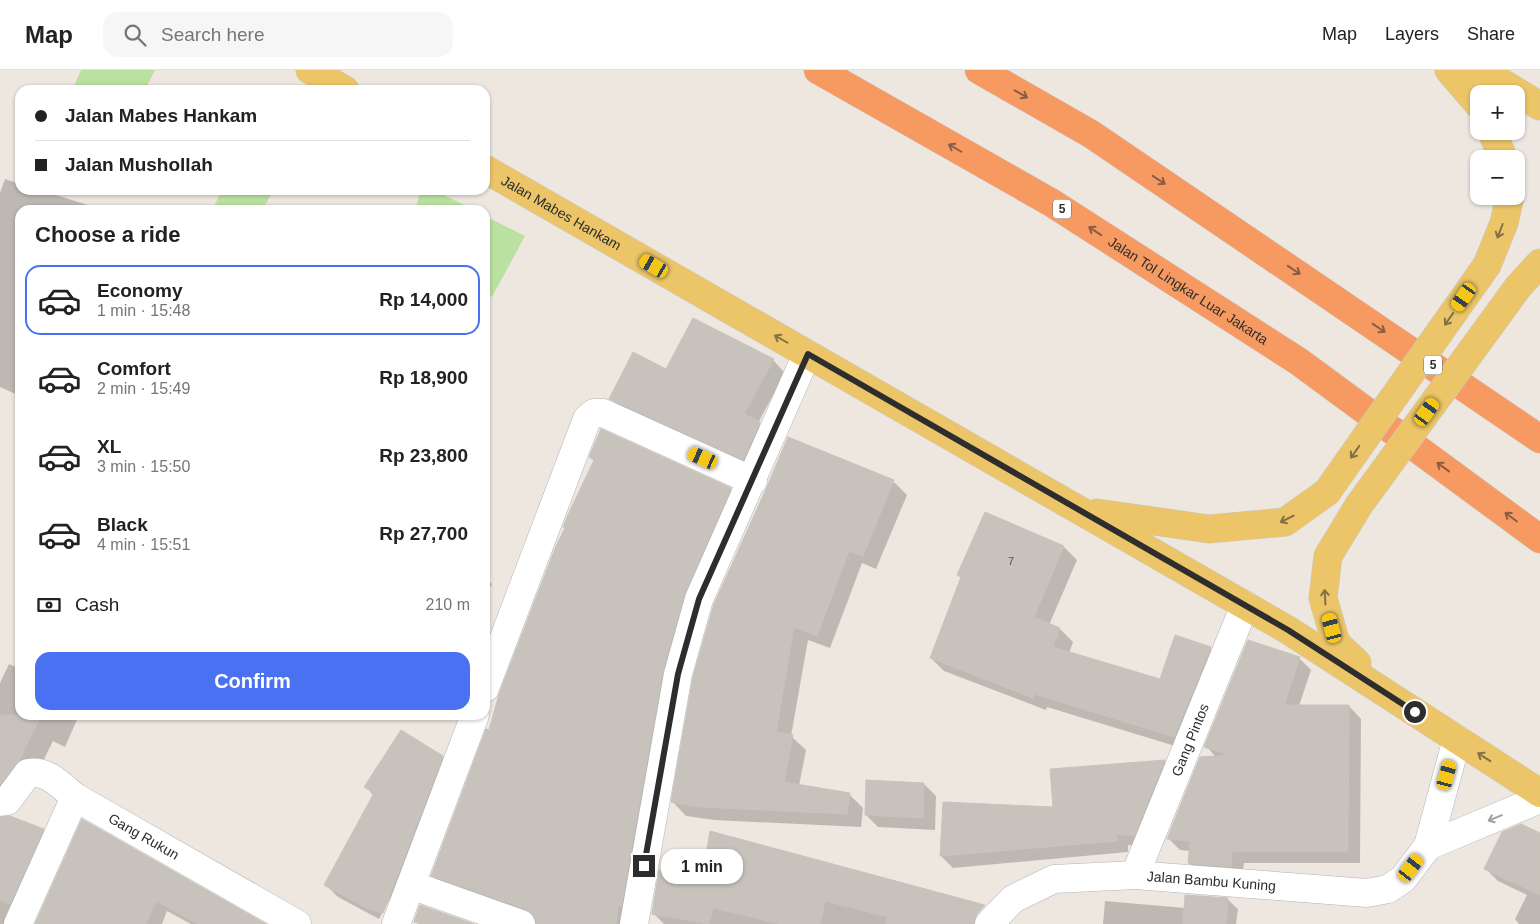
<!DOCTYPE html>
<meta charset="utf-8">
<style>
:root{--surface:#fff;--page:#f6f6f6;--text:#222;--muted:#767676;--line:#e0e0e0;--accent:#4971f2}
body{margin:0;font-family:Helvetica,sans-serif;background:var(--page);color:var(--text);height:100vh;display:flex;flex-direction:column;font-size:19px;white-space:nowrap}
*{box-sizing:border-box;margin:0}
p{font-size:16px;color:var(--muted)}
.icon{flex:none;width:28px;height:28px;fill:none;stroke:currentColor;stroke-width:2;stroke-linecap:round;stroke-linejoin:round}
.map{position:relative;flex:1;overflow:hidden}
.drawer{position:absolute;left:15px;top:135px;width:475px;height:515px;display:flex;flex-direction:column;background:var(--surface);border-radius:15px;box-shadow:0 1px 4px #0004}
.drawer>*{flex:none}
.top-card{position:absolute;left:15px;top:15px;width:475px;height:110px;border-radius:15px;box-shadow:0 1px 4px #0004;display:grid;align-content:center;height:110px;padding:0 20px;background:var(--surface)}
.fabs{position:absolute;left:1470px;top:15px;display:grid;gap:10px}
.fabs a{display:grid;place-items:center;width:55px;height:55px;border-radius:10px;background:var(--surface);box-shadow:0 1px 4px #0004;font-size:25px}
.end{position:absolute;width:22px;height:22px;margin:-11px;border:6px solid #2d2d2d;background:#fff;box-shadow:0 0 0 2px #fff}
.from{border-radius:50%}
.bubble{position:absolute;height:35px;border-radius:15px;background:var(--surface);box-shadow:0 1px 4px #0004;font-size:16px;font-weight:700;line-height:35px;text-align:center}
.car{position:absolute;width:15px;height:30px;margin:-15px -8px;border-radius:6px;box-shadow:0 0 4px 1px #0007;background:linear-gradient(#f5c518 24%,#345 0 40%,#f5c518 0 76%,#345 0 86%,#f5c518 0)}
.top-card b{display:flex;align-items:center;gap:18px;height:48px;font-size:19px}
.top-card b+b{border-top:1px solid var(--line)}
.top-card i{width:12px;height:12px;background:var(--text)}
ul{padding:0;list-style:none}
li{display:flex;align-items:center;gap:15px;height:70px;margin:0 10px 8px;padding:0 10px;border:2px solid transparent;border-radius:15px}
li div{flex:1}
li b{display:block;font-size:19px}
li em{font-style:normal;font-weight:700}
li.active{border-color:var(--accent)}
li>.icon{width:45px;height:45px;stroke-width:1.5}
h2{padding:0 20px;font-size:22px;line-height:60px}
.pay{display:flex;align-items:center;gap:12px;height:55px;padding:0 20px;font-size:19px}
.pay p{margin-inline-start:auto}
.primary-button{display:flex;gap:10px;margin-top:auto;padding:10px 20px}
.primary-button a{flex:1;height:58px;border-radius:15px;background:var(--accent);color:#fff;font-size:20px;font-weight:700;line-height:58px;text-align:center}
header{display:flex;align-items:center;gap:30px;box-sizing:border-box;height:70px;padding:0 25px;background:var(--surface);border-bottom:1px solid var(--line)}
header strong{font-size:24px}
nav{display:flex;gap:28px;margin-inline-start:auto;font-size:18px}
.search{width:350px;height:45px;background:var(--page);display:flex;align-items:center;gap:12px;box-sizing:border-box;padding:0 18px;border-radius:15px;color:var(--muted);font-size:19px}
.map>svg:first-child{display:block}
.grass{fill:#bae1a0}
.shadow{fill:#0003}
.building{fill:#c7c2bb;stroke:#c9c3ba}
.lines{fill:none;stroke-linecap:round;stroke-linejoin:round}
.minor-casing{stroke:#b1b3bc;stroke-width:29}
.major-casing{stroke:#c8c8c8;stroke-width:29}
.highway-casing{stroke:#c8c8c8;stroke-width:29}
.minor{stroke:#fff;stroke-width:28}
.major{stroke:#ebc568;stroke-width:28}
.highway{stroke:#f79a62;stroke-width:28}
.major-bridge-casing{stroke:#c8c8c8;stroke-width:29;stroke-linecap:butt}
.major-bridge{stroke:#ebc568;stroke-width:28}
.oneway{stroke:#885e45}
.oneway2{stroke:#827148}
.oneway3{stroke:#a0a0a0}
.route{stroke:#2d2d2d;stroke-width:6}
.labels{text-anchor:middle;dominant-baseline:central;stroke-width:5;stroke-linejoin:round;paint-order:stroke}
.number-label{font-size:11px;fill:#545250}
.shield{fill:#fff;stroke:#6c6c6c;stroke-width:1}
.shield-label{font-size:12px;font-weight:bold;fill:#2d2d2d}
.street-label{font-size:14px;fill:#2d2d2d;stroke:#fff}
</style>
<header>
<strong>Map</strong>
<div class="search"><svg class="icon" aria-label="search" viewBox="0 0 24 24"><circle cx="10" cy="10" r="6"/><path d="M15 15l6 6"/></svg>Search here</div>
<nav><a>Map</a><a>Layers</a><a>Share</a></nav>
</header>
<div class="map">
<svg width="1540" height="854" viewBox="0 0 1540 854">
<rect width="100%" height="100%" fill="#eee7e0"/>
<g class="grass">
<path d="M81 0H155L145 20H72Z"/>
<path d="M222 120H273L263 140H212Z"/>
<path d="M421 120H434L474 140H415Z"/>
<path d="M485 146 525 166 492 227 485 223Z"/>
</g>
<g class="shadow">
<path d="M5 109 20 114V120H40L88 135 92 140H20V326L0 317V123Z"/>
<path d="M773 290 785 303 758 353 771 365 756 401 623 341 611 328 666 301Z"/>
<path d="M893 411 907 425 876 499 862 493 830 578 808 570 791 666 806 680 799 716 849 724 863 738 861 757 714 750 686 746 673 732Z"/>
<path d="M730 419 743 432 697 536 633 854H537V851L445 818 432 805 490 662Z"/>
<path d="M986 444 1064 477 1077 490 1049 555 1060 559 1073 572 1069 583 1161 610 1210 578 1224 591 1188 680 1047 637 1046 640 944 601 931 588 962 508 959 505Z"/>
<path d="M485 508 492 514 485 527Z"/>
<path d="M1299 588 1311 600 1299 636H1349L1361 649 1360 793H1244L1242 808 1202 805 1189 793 1190 781 1180 780 1168 768 1216 687 1206 676Z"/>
<path d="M9 594 20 599V645H79L65 677 53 671 35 707 0 727V613Z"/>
<path d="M442 687 454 699 441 734 379 849 338 827 325 814 374 726 366 717Z"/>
<path d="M1165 691 1176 703 1146 777 1128 775V782L953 798 941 786 944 733 1054 738 1051 700Z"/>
<path d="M924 714 936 726 935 760 878 757 866 745Z"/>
<path d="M0 748 43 760 54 772 17 854H0Z"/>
<path d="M83 751 256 854H191L167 841 162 854H36Z"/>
<path d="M1540 764V854H1519L1515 849 1527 825 1498 811 1486 799Z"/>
<path d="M703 810 972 854H664L653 843Z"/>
<path d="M1227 829 1238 839 1236 854H1103L1105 831 1185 838Z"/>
</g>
<g class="building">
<path d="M693 248 774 289 744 344 760 352 743 390 609 329 633 282 666 299Z"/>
<path d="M601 359 731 418 685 523 663 600 621 837 618 836 616 854H536L533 844 526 839 431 806 486 659 489 660 499 624 556 476 565 458 563 457 567 447 594 390 589 387Z"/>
<path d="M788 367 894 410 863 486 849 481 817 566 794 557 776 662 793 665 784 712 850 723 847 744 699 737 671 732 693 607 714 534 767 417Z"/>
<path d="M985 442 1064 476 1034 547 1060 558 1053 577 1160 609 1175 565 1211 577 1174 667 1034 624 1033 628 930 588 961 507 957 505Z"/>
<path d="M1248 570 1300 587 1284 635H1349L1348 781H1232L1231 797 1188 793 1190 771 1167 769 1200 687 1230 685 1204 677Z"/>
<path d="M0 645H41L19 691 0 714Z"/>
<path d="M401 660 443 686 383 843 370 840 324 815 374 723 364 717Z"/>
<path d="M1165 690 1134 766 1116 764 1117 771 940 786 943 732 1053 737 1050 699Z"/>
<path d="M866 710 924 713 923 748 865 745Z"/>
<path d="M10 746 44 759 10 834 0 830V747Z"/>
<path d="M82 749 266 854H198L156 831 146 854H35Z"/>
<path d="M1521 754 1540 763V825L1484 799 1502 762Z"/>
<path d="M710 761 907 814 985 835 977 844 974 854H886L888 847 825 831 820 854H781L713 838 709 854 652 844 659 800 702 809Z"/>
<path d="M1185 825 1228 828 1226 854H1183Z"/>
<path d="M420 835 474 854H421L414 852Z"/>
</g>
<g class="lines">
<defs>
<g id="minor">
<path d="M485 618 587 349 594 343H603L753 411"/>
<path id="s1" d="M0 732 7 731 28 703C48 700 60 715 75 727L297 854"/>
<path d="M1428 776 1540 729"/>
<path id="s2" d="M1135 805 1245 535"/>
<path d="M411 815 521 854"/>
<path d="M18 854 75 727"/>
<path d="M396 854 475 645"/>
<path d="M634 854 678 604 699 529 807 284"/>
<path id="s3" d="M989 854 1013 829 1054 809 1135 805 1367 823 1388 819 1403 809 1428 776 1457 669"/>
</g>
<g id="major">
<path d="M310 0 345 20"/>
<path d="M1449 0 1479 35"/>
<path d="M1481 0 1540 36"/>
<path d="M1491 61 1504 89"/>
<path id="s4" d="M485 99 1288 560 1540 723"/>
<path d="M1487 195 1504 153 1510 126"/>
<path d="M1518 217 1540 193"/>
<path d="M1097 443 1209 459 1285 452 1327 422"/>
<path d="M1357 593 1336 573 1323 528 1328 486 1359 435"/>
</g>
<g id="highway">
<path id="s5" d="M818 0 1052 133 1298 291 1540 469"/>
<path d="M979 0 1091 64 1540 369"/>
</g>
</defs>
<use href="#minor" class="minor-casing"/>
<use href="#major" class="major-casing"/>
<use href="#highway" class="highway-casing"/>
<use href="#minor" class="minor"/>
<use href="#major" class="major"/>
<use href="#highway" class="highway"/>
<defs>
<g id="major-bridge">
<path d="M1327 422 1487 195"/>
<path d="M1359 435 1518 217"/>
</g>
</defs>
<use href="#major-bridge" class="major-bridge-casing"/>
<use href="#major-bridge" class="major-bridge"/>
</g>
<defs><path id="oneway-shaft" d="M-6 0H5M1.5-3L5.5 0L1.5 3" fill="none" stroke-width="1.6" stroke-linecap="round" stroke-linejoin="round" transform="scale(1.25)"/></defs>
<g class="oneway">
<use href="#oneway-shaft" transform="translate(1021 24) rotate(30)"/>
<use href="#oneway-shaft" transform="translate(955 78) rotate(-150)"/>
<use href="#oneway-shaft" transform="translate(1159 110) rotate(34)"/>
<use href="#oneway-shaft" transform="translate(1095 161) rotate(-147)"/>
<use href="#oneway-shaft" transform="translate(1294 200) rotate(34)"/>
<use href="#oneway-shaft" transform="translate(1379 258) rotate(34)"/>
<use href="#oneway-shaft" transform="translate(1443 397) rotate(-144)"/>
<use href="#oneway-shaft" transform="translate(1511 447) rotate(-143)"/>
</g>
<g class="oneway2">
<use href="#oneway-shaft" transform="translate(1500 161) rotate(111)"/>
<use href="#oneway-shaft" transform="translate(1449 249) rotate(125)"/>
<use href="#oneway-shaft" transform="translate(781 269) rotate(-150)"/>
<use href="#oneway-shaft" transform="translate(1355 382) rotate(125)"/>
<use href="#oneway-shaft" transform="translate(1287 449) rotate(154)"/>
<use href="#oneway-shaft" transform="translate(1325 527) rotate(-93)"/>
<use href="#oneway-shaft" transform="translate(1484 687) rotate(-147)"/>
</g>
<use class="oneway3" href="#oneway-shaft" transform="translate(1495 748) rotate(157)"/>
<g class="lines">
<path class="route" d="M644 796 678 604 699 529 808 284 1288 560 1415 642"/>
</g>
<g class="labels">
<g class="number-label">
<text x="1011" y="491">7</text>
</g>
<g class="shield">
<rect x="1053" y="129.5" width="18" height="19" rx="4"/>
<rect x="1424" y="285.5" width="18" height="19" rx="4"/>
</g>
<g class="shield-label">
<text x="1062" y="139">5</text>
<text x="1433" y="295">5</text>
</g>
<g class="street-label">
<text stroke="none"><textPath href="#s4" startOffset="88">Jalan Mabes Hankam</textPath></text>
<text stroke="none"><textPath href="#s5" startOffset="431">Jalan Tol Lingkar Luar Jakarta</textPath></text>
<text stroke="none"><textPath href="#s2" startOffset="146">Gang Pintos</textPath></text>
<text stroke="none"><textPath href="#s1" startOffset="176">Gang Rukun</textPath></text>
<text stroke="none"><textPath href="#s3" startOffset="238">Jalan Bambu Kuning</textPath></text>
</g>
</g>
</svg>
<div class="fabs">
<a>+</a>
<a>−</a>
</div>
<i class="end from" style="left:1415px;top:642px"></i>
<i class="end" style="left:644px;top:796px"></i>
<div class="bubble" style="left:661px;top:779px;width:82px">1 min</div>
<i class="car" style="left:654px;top:196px;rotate:300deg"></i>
<i class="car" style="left:1464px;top:227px;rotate:215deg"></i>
<i class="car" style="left:1427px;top:342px;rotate:36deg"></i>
<i class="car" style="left:703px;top:388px;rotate:294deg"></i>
<i class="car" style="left:1332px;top:558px;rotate:345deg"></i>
<i class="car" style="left:1447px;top:705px;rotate:15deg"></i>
<i class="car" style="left:1411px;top:798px;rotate:37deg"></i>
<div class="top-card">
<b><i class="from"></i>Jalan Mabes Hankam</b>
<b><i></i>Jalan Mushollah</b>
</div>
<section class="drawer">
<h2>Choose a ride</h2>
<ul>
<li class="active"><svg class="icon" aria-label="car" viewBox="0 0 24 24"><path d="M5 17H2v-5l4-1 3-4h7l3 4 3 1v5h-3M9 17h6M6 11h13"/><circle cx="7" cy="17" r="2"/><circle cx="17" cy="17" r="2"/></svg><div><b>Economy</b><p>1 min · 15:48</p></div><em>Rp 14,000</em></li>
<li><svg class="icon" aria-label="car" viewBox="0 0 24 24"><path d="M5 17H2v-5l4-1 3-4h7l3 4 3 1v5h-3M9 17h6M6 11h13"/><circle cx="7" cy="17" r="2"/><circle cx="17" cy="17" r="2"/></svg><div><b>Comfort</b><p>2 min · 15:49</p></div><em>Rp 18,900</em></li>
<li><svg class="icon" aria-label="car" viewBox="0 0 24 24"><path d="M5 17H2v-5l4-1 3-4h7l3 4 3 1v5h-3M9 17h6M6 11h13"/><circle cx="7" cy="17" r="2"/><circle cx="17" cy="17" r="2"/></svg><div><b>XL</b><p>3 min · 15:50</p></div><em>Rp 23,800</em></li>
<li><svg class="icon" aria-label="car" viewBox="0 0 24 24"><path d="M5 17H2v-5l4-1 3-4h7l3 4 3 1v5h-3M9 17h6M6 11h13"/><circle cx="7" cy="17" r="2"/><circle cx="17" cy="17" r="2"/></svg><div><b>Black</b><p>4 min · 15:51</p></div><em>Rp 27,700</em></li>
</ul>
<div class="pay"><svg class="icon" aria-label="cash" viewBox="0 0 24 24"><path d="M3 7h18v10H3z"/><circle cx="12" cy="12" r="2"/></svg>Cash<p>210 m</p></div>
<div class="primary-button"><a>Confirm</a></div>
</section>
</div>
